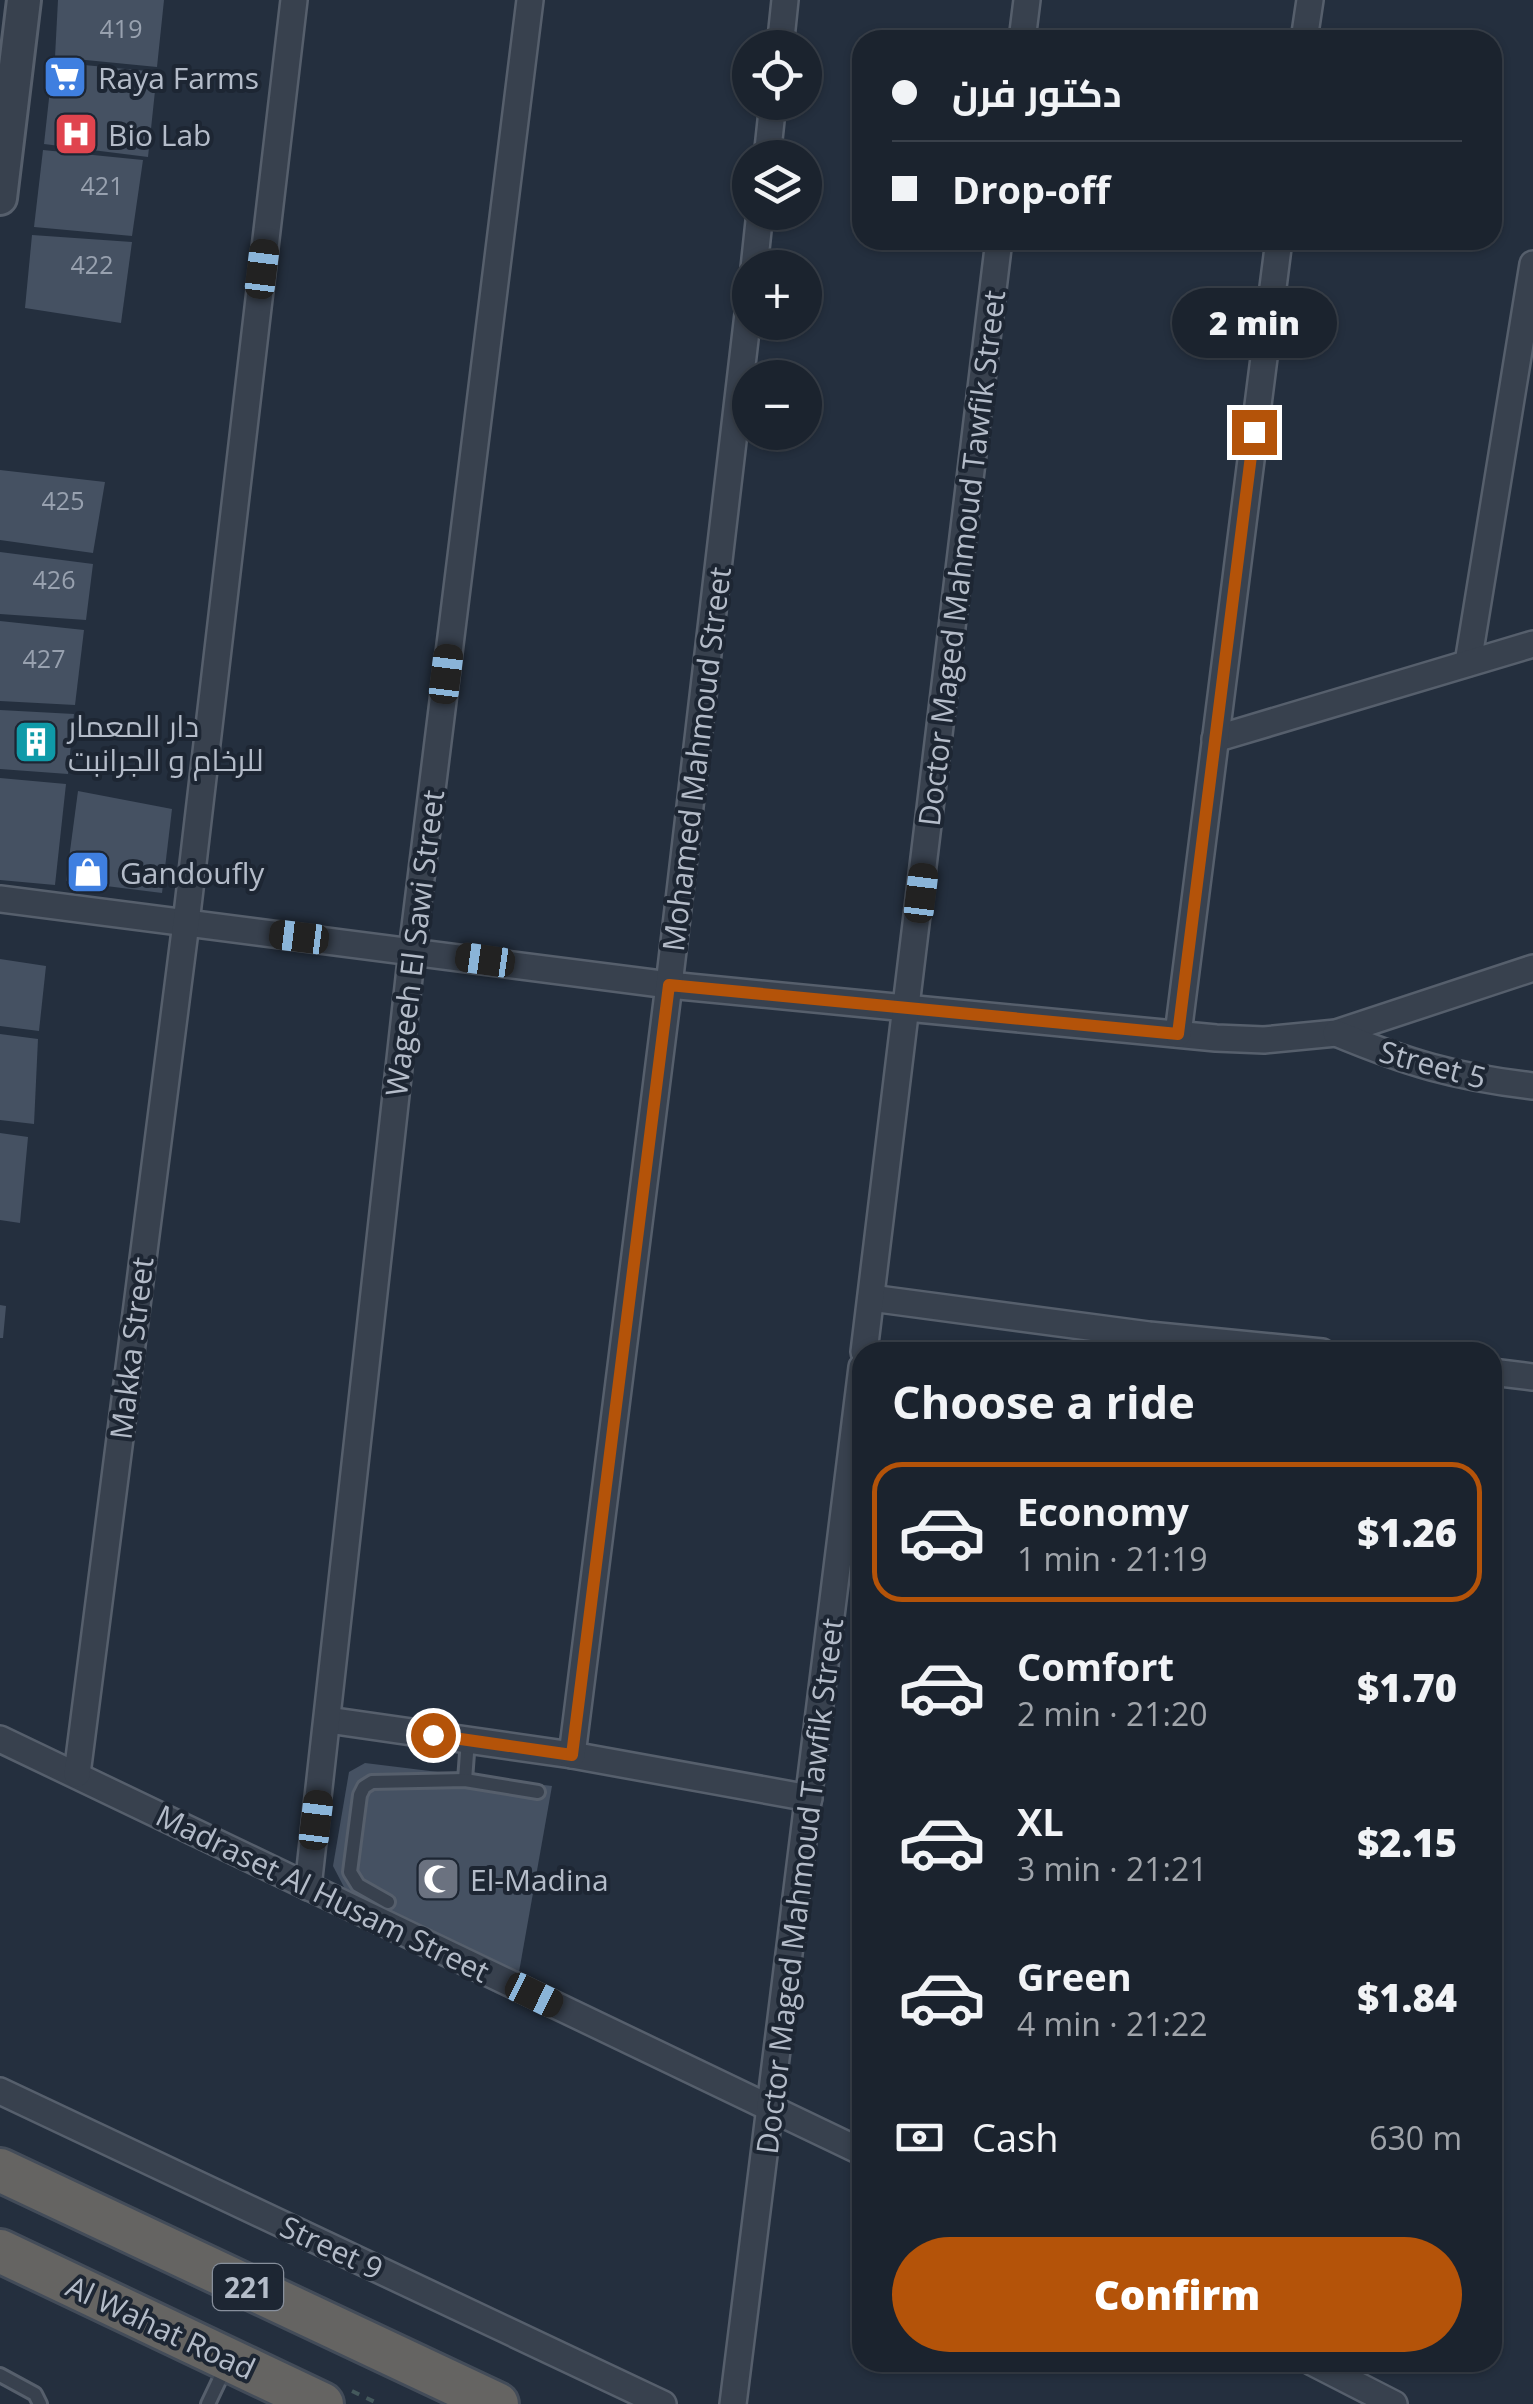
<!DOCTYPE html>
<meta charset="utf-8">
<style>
:root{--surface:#1b232e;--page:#242b36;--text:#f1f3f6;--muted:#a0a4aa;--line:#39404a;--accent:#b45309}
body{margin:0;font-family:"Open Sans",Cairo,sans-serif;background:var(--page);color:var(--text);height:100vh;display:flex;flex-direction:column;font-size:38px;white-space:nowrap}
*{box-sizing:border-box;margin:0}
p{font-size:32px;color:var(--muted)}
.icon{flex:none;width:55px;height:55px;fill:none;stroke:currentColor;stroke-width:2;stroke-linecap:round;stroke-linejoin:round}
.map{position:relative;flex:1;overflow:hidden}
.details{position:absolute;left:852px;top:1342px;width:650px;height:1030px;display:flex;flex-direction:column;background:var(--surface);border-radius:30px;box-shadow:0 2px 8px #0004,0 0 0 2px var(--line)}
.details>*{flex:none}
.hud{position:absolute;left:852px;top:30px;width:650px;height:220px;border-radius:30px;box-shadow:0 2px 8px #0004,0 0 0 2px var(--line);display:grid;align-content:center;height:220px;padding:0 40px;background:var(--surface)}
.controls{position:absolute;left:732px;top:30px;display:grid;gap:20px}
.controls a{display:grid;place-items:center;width:90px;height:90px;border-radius:50%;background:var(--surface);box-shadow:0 2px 8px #0004,0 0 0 2px var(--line);font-size:50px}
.end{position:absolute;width:45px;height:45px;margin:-22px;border:12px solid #b45309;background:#fff;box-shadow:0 0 0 5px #fff}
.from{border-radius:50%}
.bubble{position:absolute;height:70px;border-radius:35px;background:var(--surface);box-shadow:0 2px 8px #0004,0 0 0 2px var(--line);font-size:32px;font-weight:800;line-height:70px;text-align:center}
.car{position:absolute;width:30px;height:60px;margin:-30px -15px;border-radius:12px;box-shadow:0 0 8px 2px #0007;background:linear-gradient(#222 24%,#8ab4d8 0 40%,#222 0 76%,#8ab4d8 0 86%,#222 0)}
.hud b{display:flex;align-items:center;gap:35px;height:95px;font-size:38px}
.hud b+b{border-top:2px solid var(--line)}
.hud i{width:25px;height:25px;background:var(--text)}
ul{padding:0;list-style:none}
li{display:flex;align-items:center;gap:30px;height:140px;margin:0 20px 15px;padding:0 20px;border:5px solid transparent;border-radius:30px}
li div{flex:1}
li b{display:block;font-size:38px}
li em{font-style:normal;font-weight:800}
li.active{border-color:var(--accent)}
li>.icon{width:90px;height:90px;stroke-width:1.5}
h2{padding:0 40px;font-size:45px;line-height:120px}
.pay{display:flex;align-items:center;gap:25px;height:110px;padding:0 40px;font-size:38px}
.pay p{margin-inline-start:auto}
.button{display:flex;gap:20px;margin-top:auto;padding:20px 40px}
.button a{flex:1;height:115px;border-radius:60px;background:var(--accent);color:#fff;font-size:40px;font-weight:800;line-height:115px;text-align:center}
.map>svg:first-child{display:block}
.building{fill:#455162}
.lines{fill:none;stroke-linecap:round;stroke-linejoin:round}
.service-casing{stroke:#565f6c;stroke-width:18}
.minor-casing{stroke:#565f6c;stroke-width:30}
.tertiary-casing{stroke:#565f6c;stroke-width:38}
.trunk-casing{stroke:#434c59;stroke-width:48}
.path{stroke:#44595c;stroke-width:4;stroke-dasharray:8 8;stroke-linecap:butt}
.service{stroke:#38414e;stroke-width:12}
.minor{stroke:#38414e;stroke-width:25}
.tertiary{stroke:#38414e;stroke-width:32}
.trunk{stroke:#656462;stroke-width:42}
.route{stroke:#b45309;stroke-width:12}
.labels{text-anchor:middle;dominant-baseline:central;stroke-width:8;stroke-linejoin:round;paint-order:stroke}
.number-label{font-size:25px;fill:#98a1af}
.shield{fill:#1d2633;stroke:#878f9c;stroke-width:2.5}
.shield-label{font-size:28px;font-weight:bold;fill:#b4bcc9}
.poi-label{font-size:30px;fill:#b4bcc9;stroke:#1d2633;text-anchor:start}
.street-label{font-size:30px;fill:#b4bcc9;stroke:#1d2633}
</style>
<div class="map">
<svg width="1533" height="2404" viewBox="0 0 1533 2404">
<rect width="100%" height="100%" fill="#242f3e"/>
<g class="building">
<path d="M58 0H164L157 67 55 57Z"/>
<path d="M53 62 157 72 148 157 44 144Z"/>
<path d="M43 150 143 160 132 236 34 227Z"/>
<path d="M32 235 132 242 121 323 25 308Z"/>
<path d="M0 470 105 482 93 553 0 540Z"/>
<path d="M0 552 93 564 86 620 0 614Z"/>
<path d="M0 621 84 630 75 705 0 701Z"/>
<path d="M0 710 74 714 68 774 0 769Z"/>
<path d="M0 778 66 784 55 885 0 880Z"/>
<path d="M78 791 172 809 162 893 66 881Z"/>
<path d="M0 959 46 966 39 1031 0 1026Z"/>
<path d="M0 1034 38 1039 34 1124 0 1120Z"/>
<path d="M0 1133 28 1137 20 1223 0 1220Z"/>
<path d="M0 1305 6 1306 3 1338H0Z"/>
<path d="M365 1763 552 1786 519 1972 347 1893 333 1866 349 1772Z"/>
</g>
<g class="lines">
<defs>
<g id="service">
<path d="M465 1780 468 1740"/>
<path d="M388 1902 358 1885 350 1872 360 1795 364 1787 372 1782 465 1780 538 1792"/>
<path d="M0 2375 35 2394 40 2404"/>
<path d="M208 2404 226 2366"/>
</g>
<g id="minor">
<path d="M1022 40 1027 0"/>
<path d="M1304 40 1310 0"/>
<path d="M780 48 785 0"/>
<path d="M767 158 773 102"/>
<path d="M754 268 760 212"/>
<path d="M1468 663 1533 264"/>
<path d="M1215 739 1533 644"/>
<path d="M0 899 669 985 1216 1038 1264 1040 1336 1033 1533 968"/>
<path d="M1336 1033C1408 1063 1455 1077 1533 1086"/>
<path d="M1178 1034 1279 240"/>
<path d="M871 1298 1149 1335 1322 1352"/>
<path d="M864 1352 999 240"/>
<path d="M1492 1372 1533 1377"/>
<path d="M328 1720 572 1755 809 1798"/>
<path d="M0 1739 862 2152"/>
<path d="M572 1755 669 985 750 297"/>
<path d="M77 1774 186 923 294 0"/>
<path d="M308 1887 412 951 530 0"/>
<path d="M0 2091 663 2404"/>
<path d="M1312 2362 1394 2404"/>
<path d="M733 2404 862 1367"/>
</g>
<path id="tertiary" d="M0 198 24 0"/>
<g id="trunk">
<path d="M0 2170 497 2404"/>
<path d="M0 2251 322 2404"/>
</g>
</defs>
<use href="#service" class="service-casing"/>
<use href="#minor" class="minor-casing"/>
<use href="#tertiary" class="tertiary-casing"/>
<use href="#trunk" class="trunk-casing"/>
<path class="path" d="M352 2391 379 2404"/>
<use href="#service" class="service"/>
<use href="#minor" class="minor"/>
<use href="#tertiary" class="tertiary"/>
<use href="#trunk" class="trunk"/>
</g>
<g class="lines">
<path class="route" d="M433 1735 572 1755 669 985 1178 1034 1254 432"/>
</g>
<defs>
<symbol id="supermarket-square" viewBox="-11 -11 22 22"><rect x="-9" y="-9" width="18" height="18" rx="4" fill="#3f7fe0" stroke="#1d2633"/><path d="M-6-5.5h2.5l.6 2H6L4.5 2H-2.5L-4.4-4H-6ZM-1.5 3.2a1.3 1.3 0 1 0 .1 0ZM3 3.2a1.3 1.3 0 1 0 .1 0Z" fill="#fff"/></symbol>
<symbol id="hospital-square" viewBox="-11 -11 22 22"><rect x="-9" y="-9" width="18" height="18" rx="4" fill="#e0444e" stroke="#1d2633"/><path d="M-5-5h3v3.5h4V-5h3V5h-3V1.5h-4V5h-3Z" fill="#fff"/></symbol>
<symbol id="building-square" viewBox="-11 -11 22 22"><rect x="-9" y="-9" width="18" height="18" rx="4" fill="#0f9aa8" stroke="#1d2633"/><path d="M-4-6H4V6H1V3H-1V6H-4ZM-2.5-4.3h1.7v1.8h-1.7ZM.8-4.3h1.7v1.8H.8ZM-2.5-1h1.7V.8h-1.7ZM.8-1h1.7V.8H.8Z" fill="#fff"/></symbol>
<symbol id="shop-square" viewBox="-11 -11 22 22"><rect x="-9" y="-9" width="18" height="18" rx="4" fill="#3f7fe0" stroke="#1d2633"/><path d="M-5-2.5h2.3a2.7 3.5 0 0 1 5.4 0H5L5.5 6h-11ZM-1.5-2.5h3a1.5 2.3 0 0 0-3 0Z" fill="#fff"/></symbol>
<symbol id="mosque-square" viewBox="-11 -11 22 22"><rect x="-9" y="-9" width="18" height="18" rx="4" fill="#6b7280" stroke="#1d2633"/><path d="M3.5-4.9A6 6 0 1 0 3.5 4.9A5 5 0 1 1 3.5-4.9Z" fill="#fff"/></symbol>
</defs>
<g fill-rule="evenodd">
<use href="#supermarket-square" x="40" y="52" width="50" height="50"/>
<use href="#hospital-square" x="51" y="109" width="50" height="50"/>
<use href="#building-square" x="11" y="717" width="50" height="50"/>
<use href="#shop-square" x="63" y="847" width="50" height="50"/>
<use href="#mosque-square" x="413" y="1854" width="50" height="50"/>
</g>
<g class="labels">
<g class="number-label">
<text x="121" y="28">419</text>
<text x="102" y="185">421</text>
<text x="92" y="264">422</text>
<text x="63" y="500">425</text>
<text x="54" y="579">426</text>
<text x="44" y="658">427</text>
</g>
<rect class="shield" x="213" y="2264" width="70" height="46" rx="8"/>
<g class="shield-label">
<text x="248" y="2287">221</text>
</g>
<g class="poi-label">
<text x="98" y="77">Raya Farms</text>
<text x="108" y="134">Bio Lab</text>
<text x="68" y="725">دار المعمار<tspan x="68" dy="34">للرخام و الجرانبت</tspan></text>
<text x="120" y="872">Gandoufly</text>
<text x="470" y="1879">El-Madina</text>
</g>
<g class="street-label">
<text transform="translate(961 558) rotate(-83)">Doctor Maged Mahmoud Tawfik Street</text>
<text transform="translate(696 759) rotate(-83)">Mohamed Mahmoud Street</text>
<text transform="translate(414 943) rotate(-83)">Wageeh El Sawi Street</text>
<text transform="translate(1433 1064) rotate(15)">Street 5</text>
<text transform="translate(131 1348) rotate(-83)">Makka Street</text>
<text transform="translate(799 1886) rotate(-83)">Doctor Maged Mahmoud Tawfik Street</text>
<text transform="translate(323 1893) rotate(26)">Madraset Al Husam Street</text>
<text transform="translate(332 2247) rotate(25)">Street 9</text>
<text transform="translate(161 2327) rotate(25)">Al Wahat Road</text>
</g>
</g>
</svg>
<div class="controls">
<a><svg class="icon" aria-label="locate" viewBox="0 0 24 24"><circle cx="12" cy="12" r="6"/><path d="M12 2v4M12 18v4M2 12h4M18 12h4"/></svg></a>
<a><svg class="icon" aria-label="layers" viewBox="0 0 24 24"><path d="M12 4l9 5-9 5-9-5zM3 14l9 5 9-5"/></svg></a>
<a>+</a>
<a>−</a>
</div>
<i class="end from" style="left:433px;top:1735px"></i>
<i class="end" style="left:1254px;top:432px"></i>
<div class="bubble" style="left:1172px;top:288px;width:165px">2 min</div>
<i class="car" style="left:262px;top:269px;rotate:7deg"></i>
<i class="car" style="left:446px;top:674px;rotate:7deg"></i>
<i class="car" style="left:921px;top:893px;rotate:7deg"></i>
<i class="car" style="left:299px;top:937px;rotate:277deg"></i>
<i class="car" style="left:485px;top:960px;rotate:278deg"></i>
<i class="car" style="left:316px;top:1820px;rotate:7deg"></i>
<i class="car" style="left:534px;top:1995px;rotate:116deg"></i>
<div class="hud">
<b><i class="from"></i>دكتور فرن</b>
<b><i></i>Drop-off</b>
</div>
<section class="details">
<h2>Choose a ride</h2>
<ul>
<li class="active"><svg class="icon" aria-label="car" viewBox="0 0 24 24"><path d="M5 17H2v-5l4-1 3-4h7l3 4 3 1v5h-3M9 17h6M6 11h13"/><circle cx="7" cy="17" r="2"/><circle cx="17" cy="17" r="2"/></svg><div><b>Economy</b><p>1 min · 21:19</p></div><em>$1.26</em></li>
<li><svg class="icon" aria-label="car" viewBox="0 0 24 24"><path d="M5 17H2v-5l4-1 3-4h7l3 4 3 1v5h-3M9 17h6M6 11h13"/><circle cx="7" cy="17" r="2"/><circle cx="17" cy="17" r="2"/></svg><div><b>Comfort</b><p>2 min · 21:20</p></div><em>$1.70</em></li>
<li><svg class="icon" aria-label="car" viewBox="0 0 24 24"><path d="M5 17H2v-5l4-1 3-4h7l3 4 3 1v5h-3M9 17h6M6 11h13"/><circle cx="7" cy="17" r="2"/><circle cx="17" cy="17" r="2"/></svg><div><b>XL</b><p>3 min · 21:21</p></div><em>$2.15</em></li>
<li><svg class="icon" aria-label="car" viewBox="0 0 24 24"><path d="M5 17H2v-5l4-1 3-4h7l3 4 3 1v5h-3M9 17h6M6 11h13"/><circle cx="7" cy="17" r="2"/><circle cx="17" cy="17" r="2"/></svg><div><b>Green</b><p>4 min · 21:22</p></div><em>$1.84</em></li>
</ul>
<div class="pay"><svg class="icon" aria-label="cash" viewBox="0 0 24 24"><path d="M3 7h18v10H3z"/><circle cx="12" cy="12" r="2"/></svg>Cash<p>630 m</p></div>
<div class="button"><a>Confirm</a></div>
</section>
</div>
